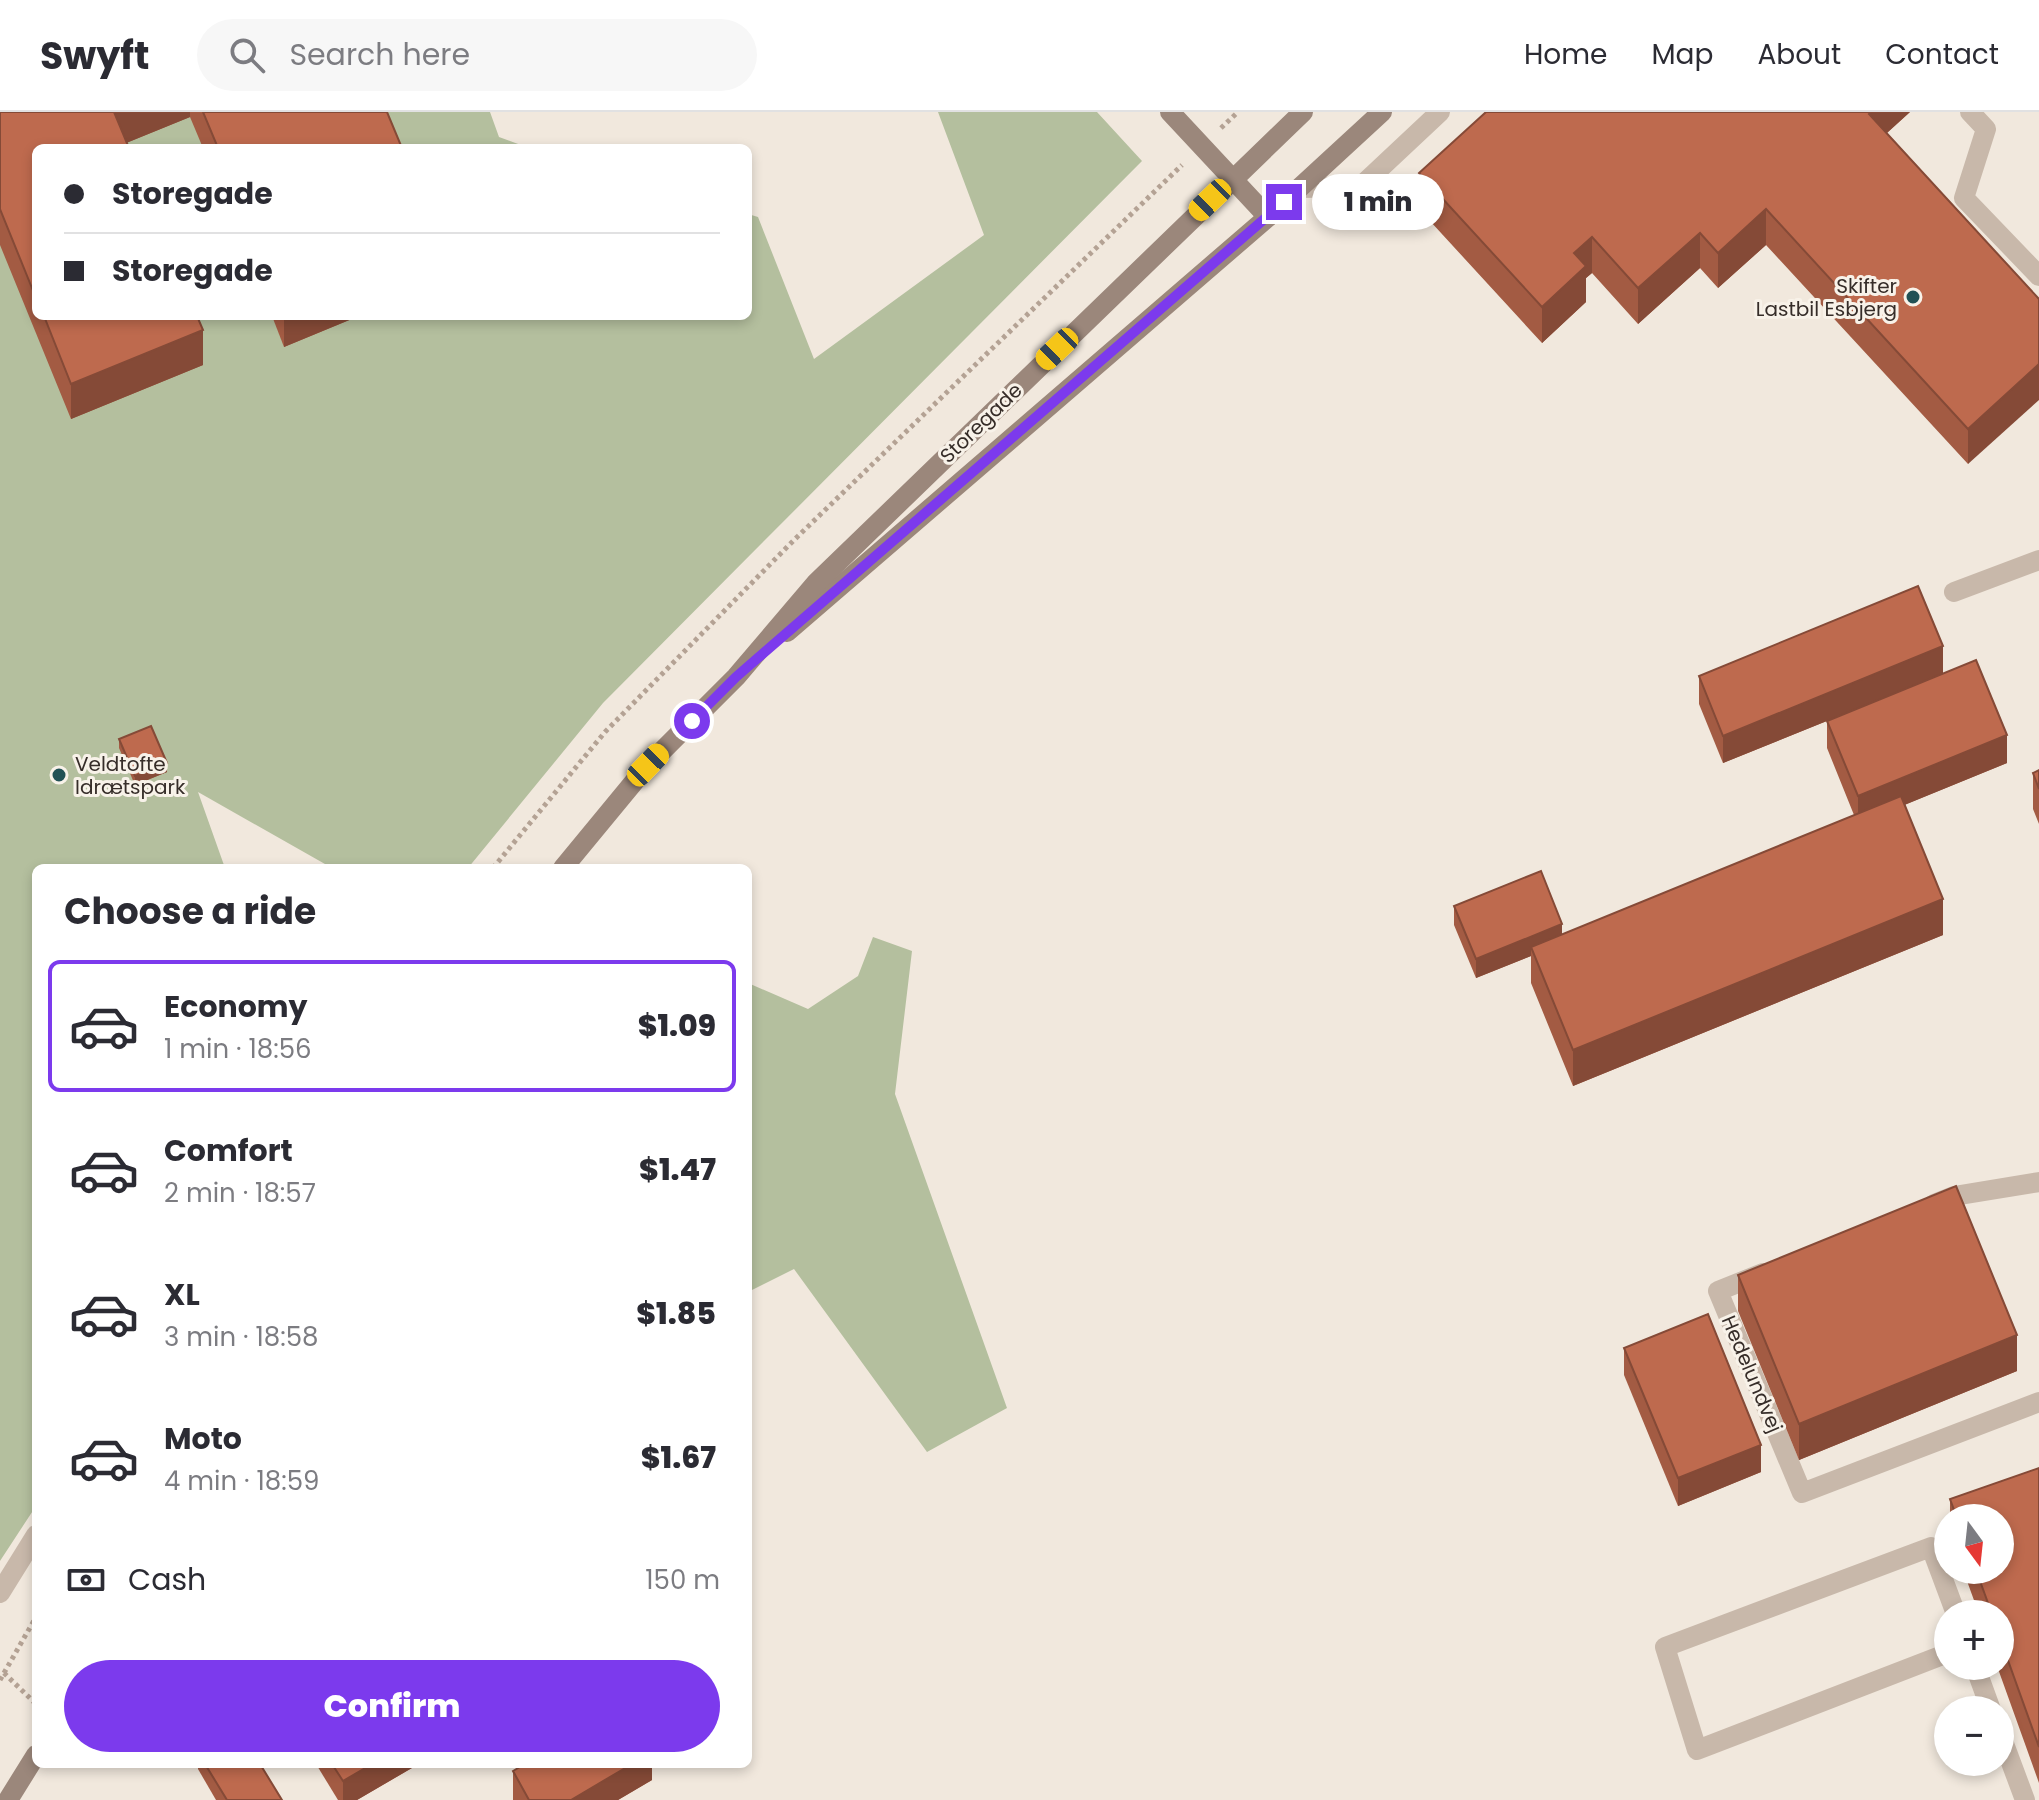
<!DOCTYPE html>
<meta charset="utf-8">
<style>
:root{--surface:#fff;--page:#f7f7f7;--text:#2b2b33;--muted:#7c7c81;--line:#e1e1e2;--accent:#7c3aed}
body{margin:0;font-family:Poppins,sans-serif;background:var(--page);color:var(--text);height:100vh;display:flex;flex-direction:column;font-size:30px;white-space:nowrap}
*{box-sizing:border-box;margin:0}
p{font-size:26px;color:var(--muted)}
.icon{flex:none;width:44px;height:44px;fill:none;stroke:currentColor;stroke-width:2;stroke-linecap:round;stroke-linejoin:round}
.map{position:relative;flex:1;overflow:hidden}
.details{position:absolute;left:32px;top:752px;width:720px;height:904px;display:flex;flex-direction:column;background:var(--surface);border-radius:12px;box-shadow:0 4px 12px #0003}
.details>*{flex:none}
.banner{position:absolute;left:32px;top:32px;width:720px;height:176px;border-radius:12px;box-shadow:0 4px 12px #0003;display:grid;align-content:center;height:176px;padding:0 32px;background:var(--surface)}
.needle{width:52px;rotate:165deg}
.tools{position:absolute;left:1934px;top:1392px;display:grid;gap:16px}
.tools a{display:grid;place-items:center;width:80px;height:80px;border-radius:50%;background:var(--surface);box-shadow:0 4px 12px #0003;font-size:40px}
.end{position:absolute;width:36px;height:36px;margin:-18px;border:10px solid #7c3aed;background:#fff;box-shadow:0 0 0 4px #fff}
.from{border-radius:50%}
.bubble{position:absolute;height:56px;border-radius:28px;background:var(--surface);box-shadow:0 4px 12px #0003;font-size:26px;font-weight:800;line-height:56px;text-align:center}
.car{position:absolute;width:24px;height:48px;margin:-24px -12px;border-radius:10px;box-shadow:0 0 6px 2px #0007;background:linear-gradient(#f5c518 24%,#345 0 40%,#f5c518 0 76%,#345 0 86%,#f5c518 0)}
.banner b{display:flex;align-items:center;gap:28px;height:76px;font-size:30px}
.banner b+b{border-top:2px solid var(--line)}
.banner i{width:20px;height:20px;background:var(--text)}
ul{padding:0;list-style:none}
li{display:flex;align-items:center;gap:24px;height:132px;margin:0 16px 12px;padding:0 16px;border:4px solid transparent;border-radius:12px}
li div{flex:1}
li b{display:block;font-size:30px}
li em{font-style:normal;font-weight:800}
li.on{border-color:var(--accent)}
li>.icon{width:72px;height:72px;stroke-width:1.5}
h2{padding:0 32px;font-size:36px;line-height:96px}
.pay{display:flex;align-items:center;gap:20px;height:88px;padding:0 32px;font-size:30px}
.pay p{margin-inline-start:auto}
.cta{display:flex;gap:16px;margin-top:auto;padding:16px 32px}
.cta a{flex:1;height:92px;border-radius:48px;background:var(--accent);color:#fff;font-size:32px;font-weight:800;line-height:92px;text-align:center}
header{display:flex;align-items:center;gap:48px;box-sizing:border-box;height:112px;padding:0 40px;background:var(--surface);border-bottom:2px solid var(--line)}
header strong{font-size:38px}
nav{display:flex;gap:44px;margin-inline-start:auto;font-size:28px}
.search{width:560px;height:72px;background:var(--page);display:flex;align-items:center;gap:20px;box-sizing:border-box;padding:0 28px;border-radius:44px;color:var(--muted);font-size:30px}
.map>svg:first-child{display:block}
.green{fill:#b4bf9e}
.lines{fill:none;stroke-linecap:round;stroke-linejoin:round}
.path{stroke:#b4a294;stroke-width:5;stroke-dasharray:4 4;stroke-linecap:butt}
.lane{stroke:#c8b8aa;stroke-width:20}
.street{stroke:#c8b8aa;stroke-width:20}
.secondary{stroke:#9b877b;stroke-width:20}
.wall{fill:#a35b43}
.shaded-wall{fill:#854a37}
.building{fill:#be6a4e;stroke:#854a37;stroke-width:2}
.route{stroke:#7c3aed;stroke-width:10}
.poi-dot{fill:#215155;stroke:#f8f2e9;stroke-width:3}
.labels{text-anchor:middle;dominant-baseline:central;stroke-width:6;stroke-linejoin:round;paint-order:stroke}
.poi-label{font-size:20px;fill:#362d29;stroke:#f8f2e9;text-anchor:end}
.street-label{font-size:20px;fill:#362d29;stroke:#f8f2e9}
</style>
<header>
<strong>Swyft</strong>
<div class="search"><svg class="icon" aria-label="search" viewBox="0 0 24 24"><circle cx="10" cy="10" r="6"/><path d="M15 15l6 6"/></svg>Search here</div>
<nav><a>Home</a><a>Map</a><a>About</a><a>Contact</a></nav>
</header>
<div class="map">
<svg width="2039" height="1688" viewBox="0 0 2039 1688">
<rect width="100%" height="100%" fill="#f1e8dd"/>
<g class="green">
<path d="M0 0H490L499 25 529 36H36V204H748V102L758 105 814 247 984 123 938 0H1097L1142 49 603 591 468 756H332L198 680 225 756H36V1394L0 1449Z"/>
<path d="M873 825 912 839 895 982 1007 1296 927 1340 794 1157 748 1180V871L808 897 858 864Z"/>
</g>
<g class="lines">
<g class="path">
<path d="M1221 16 1238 0"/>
<path d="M493 756 605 620 794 428 1182 53"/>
<path d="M4 1561 36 1592"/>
<path d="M0 1568 36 1505"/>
</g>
<g class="lane">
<path d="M1970 0 1986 17 1964 86 2039 164"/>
<path d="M1300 76 1360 75 1440 0"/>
<path d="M1954 480 2039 448"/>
<path d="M1934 1092 1954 1084 2039 1070"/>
<path d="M1763 1161 1718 1179 1802 1381 2039 1290"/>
<path d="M1948 1541 1697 1638 1665 1535 1931 1435 1956 1502"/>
<path d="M1975 1554 1991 1598"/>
<path d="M2000 1621 2025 1688"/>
</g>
<path class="street" d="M0 1481 36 1423"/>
<g class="secondary">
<path d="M1170 0 1268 105"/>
<path d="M787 520 1268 105 1382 0"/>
<path d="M563 756 648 653 736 565 816 471 1303 0"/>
<path d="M8 1688 36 1643"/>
</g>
</g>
<g class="wall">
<path d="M0 0H387L402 36H203L190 5 126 31 36 36V204H197L203 253 71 307 0 133Z"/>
<path d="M1910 0 1887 21 2039 187 1968 352 1766 133 1718 176 1700 156 1638 212 1592 161 1586 166V190L1542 231 1419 97V61Z"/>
<path d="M272 204H359L284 235Z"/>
<path d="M1943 562 1723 651 1699 592V564Z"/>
<path d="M1827 609 2007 651 1904 693 1943 823 1573 974 1531 871V844L1476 866 1454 813V794L1562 823 1854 703 1827 636Z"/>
<path d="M119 627 167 660 135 673 119 636Z"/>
<path d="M2039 658V712L2033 697V661Z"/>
<path d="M1738 1163 2017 1259 1799 1348 1738 1199Z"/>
<path d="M1624 1236 1761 1360 1678 1394 1624 1263Z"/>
<path d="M2039 1356V1671L1997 1554H2000V1502H1979L1963 1458H2000V1406H1950V1387Z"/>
<path d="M198 1652H260L282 1688H216L198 1657Z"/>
<path d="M316 1652H417V1653L357 1688H338Z"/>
<path d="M652 1652V1668L618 1688H513V1659Z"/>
</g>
<g class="shaded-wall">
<path d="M114 0H190V5L114 36Z"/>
<path d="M1871 0H1910L1869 37V2Z"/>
<path d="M1766 97V133L1718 176V141Z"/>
<path d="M1700 121V156L1638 212V176Z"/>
<path d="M1592 125V161L1586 166V190L1542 231V195L1574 141Z"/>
<path d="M284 204H359L284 235Z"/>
<path d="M203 218V253L71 307V272Z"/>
<path d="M2039 252V288L1968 352V317Z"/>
<path d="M1943 534V562L1723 651V624Z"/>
<path d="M2007 623V651L1858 712V684Z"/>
<path d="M167 651V660L135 673V664Z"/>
<path d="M1943 787V823L1573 974V938Z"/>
<path d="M1562 812V831L1531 835V844L1476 866V847Z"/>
<path d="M2017 1223V1259L1799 1348V1312Z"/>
<path d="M1761 1333V1360L1678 1394V1366Z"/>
<path d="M372 1652 417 1653 357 1688H343V1669Z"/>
<path d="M632 1652H652V1668L618 1688H571Z"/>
</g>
<g class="building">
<path d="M0 0H115H114L129 36H36V186L0 97Z"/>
<path d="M203 0H387L402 36H218Z"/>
<path d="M1486 0H1871L1869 2 2039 187V252L1968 317 1766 97 1718 141 1700 121 1638 176 1592 125 1574 141 1586 154 1542 195 1419 61Z"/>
<path d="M44 204H197L203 218 71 272Z"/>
<path d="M1918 474 1943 534 1723 624 1699 564Z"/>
<path d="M1976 548 2007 623 1858 684 1827 609Z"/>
<path d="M151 614 167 651 135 664 119 627Z"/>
<path d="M2039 658V677L2033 661Z"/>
<path d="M1901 684 1943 787 1573 938 1531 835Z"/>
<path d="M1541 759 1562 812 1476 847 1454 794Z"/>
<path d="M1956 1074 2017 1223 1799 1312 1738 1163Z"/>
<path d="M1708 1202 1761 1333 1678 1366 1624 1236Z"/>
<path d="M2039 1356V1635L2000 1526V1502H1992L1976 1458H2000V1406H1957L1950 1387Z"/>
<path d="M205 1652H260L282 1688H227Z"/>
<path d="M332 1652H372L343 1669Z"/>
<path d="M525 1652H632L571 1688H529L513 1659Z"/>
</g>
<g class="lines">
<path class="route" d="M692 609 736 565 1284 90"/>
</g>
<g class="poi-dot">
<circle cx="1913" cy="185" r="8"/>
<circle cx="59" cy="663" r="8"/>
</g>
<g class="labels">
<g class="poi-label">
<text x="1897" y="174">Skifter<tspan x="1897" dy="23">Lastbil Esbjerg</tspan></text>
<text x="75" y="652" text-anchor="start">Veldtofte<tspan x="75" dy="23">Idrætspark</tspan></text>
</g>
<g class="street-label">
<text transform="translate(981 311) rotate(-44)">Storegade</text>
<text transform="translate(1752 1262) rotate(67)">Hedelundvej</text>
</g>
</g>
</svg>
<div class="tools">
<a><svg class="needle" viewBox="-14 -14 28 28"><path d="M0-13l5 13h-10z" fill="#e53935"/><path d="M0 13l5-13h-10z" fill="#7c7c81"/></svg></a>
<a>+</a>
<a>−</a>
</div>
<i class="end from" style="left:692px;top:609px"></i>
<i class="end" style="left:1284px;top:90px"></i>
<div class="bubble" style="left:1312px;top:62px;width:132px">1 min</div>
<i class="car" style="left:1210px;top:88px;rotate:226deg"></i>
<i class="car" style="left:1057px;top:237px;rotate:226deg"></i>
<i class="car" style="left:648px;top:653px;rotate:44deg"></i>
<div class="banner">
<b><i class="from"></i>Storegade</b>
<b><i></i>Storegade</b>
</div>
<section class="details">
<h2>Choose a ride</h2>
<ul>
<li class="on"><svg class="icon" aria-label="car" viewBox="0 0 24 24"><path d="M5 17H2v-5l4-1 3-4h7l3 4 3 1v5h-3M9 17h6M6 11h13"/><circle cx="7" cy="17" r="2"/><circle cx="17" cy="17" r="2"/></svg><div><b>Economy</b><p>1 min · 18:56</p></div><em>$1.09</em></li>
<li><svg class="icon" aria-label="car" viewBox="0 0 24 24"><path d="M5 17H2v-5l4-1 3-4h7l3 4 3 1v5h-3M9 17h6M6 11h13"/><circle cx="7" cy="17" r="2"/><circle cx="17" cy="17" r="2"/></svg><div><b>Comfort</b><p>2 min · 18:57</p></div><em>$1.47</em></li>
<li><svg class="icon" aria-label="car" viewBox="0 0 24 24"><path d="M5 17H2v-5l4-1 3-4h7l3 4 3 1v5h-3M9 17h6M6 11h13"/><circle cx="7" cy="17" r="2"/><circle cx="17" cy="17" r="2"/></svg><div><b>XL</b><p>3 min · 18:58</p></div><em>$1.85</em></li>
<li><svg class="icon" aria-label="car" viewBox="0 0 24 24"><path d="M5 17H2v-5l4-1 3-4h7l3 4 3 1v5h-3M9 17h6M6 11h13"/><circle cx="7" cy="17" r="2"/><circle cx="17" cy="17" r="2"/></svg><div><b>Moto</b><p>4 min · 18:59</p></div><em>$1.67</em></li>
</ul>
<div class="pay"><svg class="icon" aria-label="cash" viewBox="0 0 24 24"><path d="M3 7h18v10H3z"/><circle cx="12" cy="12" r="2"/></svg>Cash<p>150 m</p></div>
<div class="cta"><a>Confirm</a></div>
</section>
</div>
